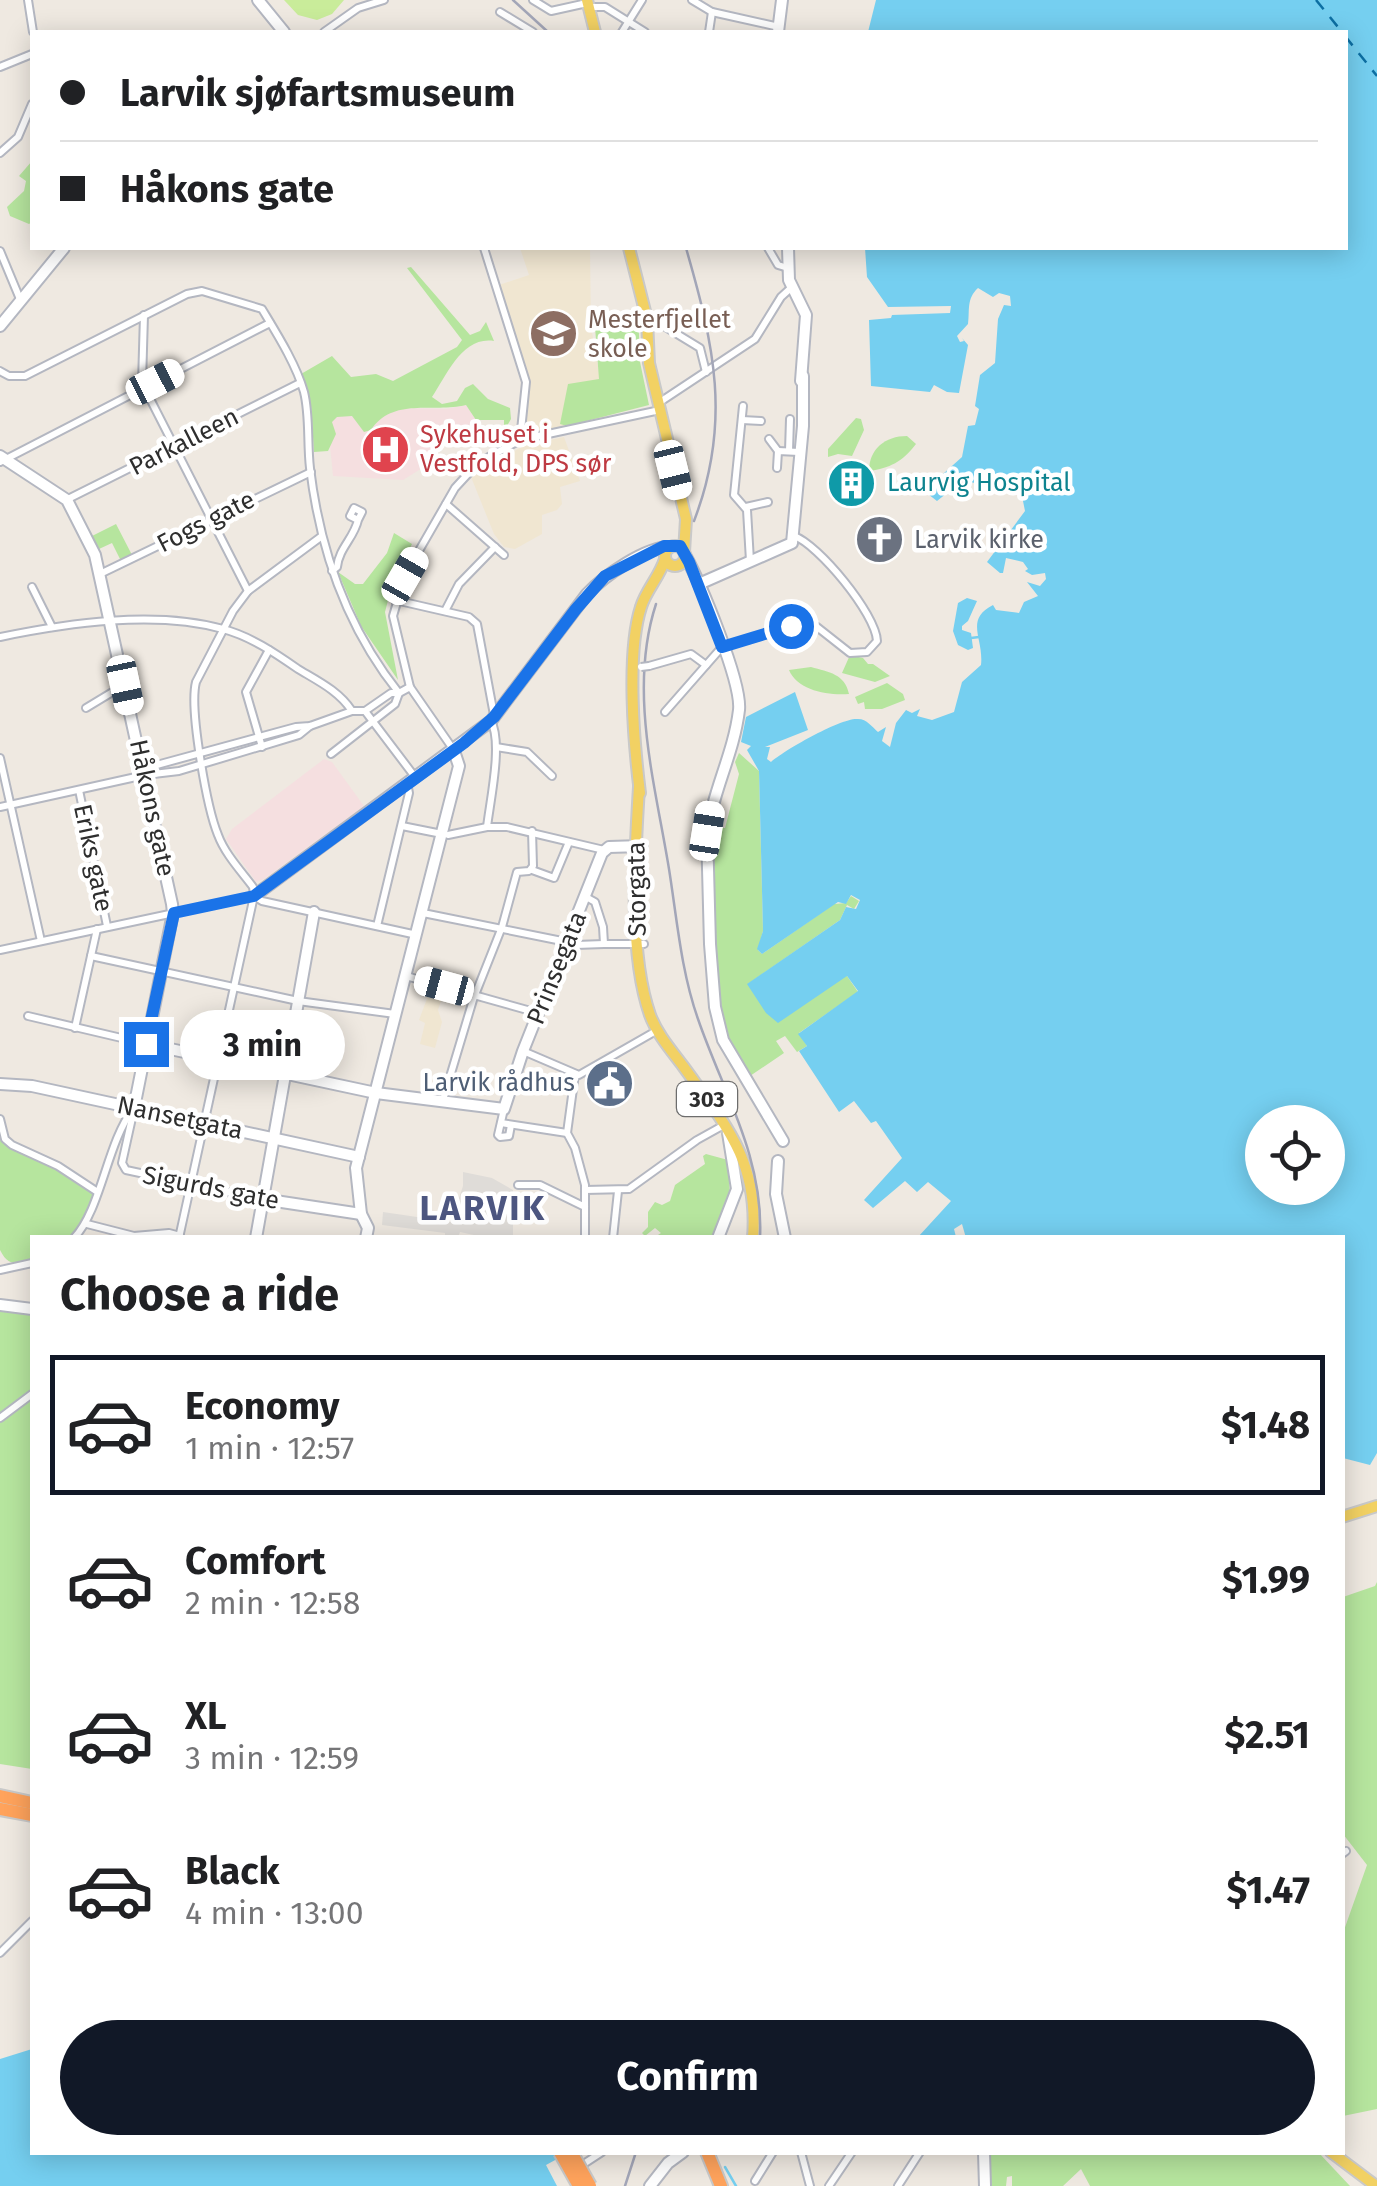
<!DOCTYPE html>
<meta charset="utf-8">
<style>
:root{--surface:#fff;--page:#f6f6f6;--text:#202124;--muted:#757577;--line:#e0e0e0;--accent:#111827}
body{margin:0;font-family:"Fira Sans",sans-serif;background:var(--page);color:var(--text);height:100vh;display:flex;flex-direction:column;font-size:38px;white-space:nowrap}
*{box-sizing:border-box;margin:0}
p{font-size:32px;color:var(--muted)}
.icon{flex:none;width:55px;height:55px;fill:none;stroke:currentColor;stroke-width:2;stroke-linecap:round;stroke-linejoin:round}
.map{position:relative;flex:1;overflow:hidden}
.panel{position:absolute;left:30px;top:1235px;width:1315px;height:920px;display:flex;flex-direction:column;background:var(--surface);border-radius:0px;box-shadow:0 5px 25px #0003}
.panel>*{flex:none}
.top-card{position:absolute;left:30px;top:30px;width:1318px;height:220px;border-radius:0px;box-shadow:0 5px 25px #0003;display:grid;align-content:center;height:220px;padding:0 30px;background:var(--surface)}
.fabs{position:absolute;left:1245px;top:1105px;display:grid;gap:20px}
.fabs a{display:grid;place-items:center;width:100px;height:100px;border-radius:50%;background:var(--surface);box-shadow:0 5px 25px #0003;font-size:50px}
.end{position:absolute;width:45px;height:45px;margin:-22px;border:12px solid #1a73e8;background:#fff;box-shadow:0 0 0 5px #fff}
.from{border-radius:50%}
.bubble{position:absolute;height:70px;border-radius:35px;background:var(--surface);box-shadow:0 5px 25px #0003;font-size:32px;font-weight:700;line-height:70px;text-align:center}
.car{position:absolute;width:30px;height:60px;margin:-30px -15px;border-radius:12px;box-shadow:0 0 8px 2px #0007;background:linear-gradient(#fff 24%,#345 0 40%,#fff 0 76%,#345 0 86%,#fff 0)}
.top-card b{display:flex;align-items:center;gap:35px;height:95px;font-size:38px}
.top-card b+b{border-top:2px solid var(--line)}
.top-card i{width:25px;height:25px;background:var(--text)}
ul{padding:0;list-style:none}
li{display:flex;align-items:center;gap:30px;height:140px;margin:0 20px 15px;padding:0 10px;border:5px solid transparent;border-radius:0px}
li div{flex:1}
li b{display:block;font-size:38px}
li em{font-style:normal;font-weight:700}
li.active{border-color:var(--accent)}
li>.icon{width:90px;height:90px;stroke-width:1.5}
h2{padding:0 30px;font-size:45px;line-height:120px}
.button{display:flex;gap:20px;margin-top:auto;padding:20px 30px}
.button a{flex:1;height:115px;border-radius:60px;background:var(--accent);color:#fff;font-size:40px;font-weight:700;line-height:115px;text-align:center}
.map>svg:first-child{display:block}
.education{fill:#f0e6d1}
.medical{fill:#f5dfe0}
.green{fill:#b6e59e}
.pitch{fill:#c9ec9a}
.plaza{fill:#dfdcd8}
.water{fill:#75cff0;fill-rule:evenodd}
.lines{fill:none;stroke-linecap:round;stroke-linejoin:round}
.stream{stroke:#75cff0;stroke-width:2.5}
.ferry{stroke:#0d6fa3;stroke-width:2.5;stroke-dasharray:12 10;stroke-linecap:butt}
.street-casing{stroke:#b4b7c1;stroke-width:10}
.secondary-casing{stroke:#b4b7c1;stroke-width:14}
.primary-casing{stroke:#c9c9c9;stroke-width:14}
.highway-casing{stroke:#c9c9c9;stroke-width:16}
.street{stroke:#fff;stroke-width:6}
.secondary{stroke:#fff;stroke-width:10}
.primary{stroke:#f2d163;stroke-width:10}
.highway{stroke:#ffa35c;stroke-width:12}
.rail{stroke:#a3a6b8;stroke-width:2.5}
.street-bridge-casing{stroke:#b4b7c1;stroke-width:10;stroke-linecap:butt}
.highway-bridge-casing{stroke:#c9c9c9;stroke-width:16;stroke-linecap:butt}
.street-bridge{stroke:#fff;stroke-width:6}
.highway-bridge{stroke:#ffa35c;stroke-width:12}
.route{stroke:#1a73e8;stroke-width:12}
.labels{text-anchor:middle;dominant-baseline:central;stroke-width:9;stroke-linejoin:round;paint-order:stroke}
.shield{fill:#fff;stroke:#6d6d6d;stroke-width:2.5}
.shield-label{font-size:22px;font-weight:bold;fill:#2e2e2e}
.education-label{font-size:25px;fill:#785e54;stroke:#fff;text-anchor:start}
.health-label{font-size:25px;fill:#be3a42;stroke:#fff;text-anchor:start}
.street-label{font-size:25px;fill:#2e2e2e;stroke:#fff}
.culture-label{font-size:25px;fill:#0d838f;stroke:#fff;text-anchor:start}
.worship-label{font-size:25px;fill:#5b616d;stroke:#fff;text-anchor:start}
.service-label{font-size:25px;fill:#4e5e75;stroke:#fff;text-anchor:end}
.district-label{font-size:35px;font-weight:bold;letter-spacing:2.5px;fill:#4d5680;stroke:#fff}
</style>
<div class="map">
<svg width="1377" height="2186" viewBox="0 0 1377 2186">
<rect width="100%" height="100%" fill="#efe9e1"/>
<g class="education">
<path d="M520 248H590L591 327 607 417 534 434 526 429 529 383 499 285 529 275Z"/>
<path d="M564 437 580 481 560 487 562 504 557 510 542 515V534L515 549 504 547 494 534 471 477 523 446Z"/>
<path d="M431 988 444 992 438 1010 442 1022 435 1048 420 1044 425 1023 419 1020Z"/>
</g>
<g class="medical">
<path d="M466 405 476 420 472 427 453 434 427 465 403 480 333 476 327 415 397 408 447 409Z"/>
<path d="M324 759 332 762 364 806 264 879 256 882 226 839 232 829Z"/>
</g>
<g class="green">
<path d="M32 161V222L29 224 10 216 7 207 24 191 26 181 19 176Z"/>
<path d="M411 267 470 335 480 331 486 322 494 341C462 336 447 375 432 397L442 404 457 401 465 388 473 384 488 399 510 408 511 419 504 431V420H476L466 405C432 413 393 397 371 430L364 432 352 416 337 417 332 422 336 434 328 451 314 452 311 406 301 374 332 356 351 377 376 374 393 381 457 347 462 340 407 268Z"/>
<path d="M638 309 640 362 649 405 567 426 560 424 568 384 599 379 595 327Z"/>
<path d="M856 418 861 419 864 430 852 456 838 454 828 457V449Z"/>
<path d="M907 436 916 444C902 462 890 468 869 471 869 449 885 436 907 436Z"/>
<path d="M116 524 132 555 121 561 112 543 99 549 92 536Z"/>
<path d="M394 533 412 544 393 581 385 612 398 680 361 626 338 572 355 584H363L387 553Z"/>
<path d="M850 655 863 658 868 664H873L890 676 875 682 842 673Z"/>
<path d="M811 667C829 672 845 674 849 694 828 696 797 690 789 670Z"/>
<path d="M887 683 903 694 905 700 882 709H865L864 702 858 704 855 697Z"/>
<path d="M739 753 759 771 763 931 758 950 762 954 834 904 846 903 851 896 859 901 854 909 847 905 840 920 748 984 847 976 858 992 799 1033 807 1046 797 1052 785 1036 776 1041 784 1053 750 1076C713 1041 714 954 711 905L714 896V827L725 828 739 774 735 762Z"/>
<path d="M0 1134C16 1161 89 1170 94 1193 96 1206 79 1227 74 1237L32 1238V1263C15 1264 8 1266 0 1250Z"/>
<path d="M706 1154 728 1160 730 1195 712 1237H655L661 1233 655 1228 645 1236 642 1233 648 1227V1212L655 1202 662 1205 670 1201 675 1185 705 1164 703 1156Z"/>
<path d="M0 1305 32 1309V1769L0 1764Z"/>
<path d="M1377 1582V2109L1343 2116V1933L1367 1865 1343 1834V1597L1375 1586Z"/>
<path d="M989 2153H1319L1350 2186H1090L1081 2169 1063 2186H1012V2176L1007 2177 1006 2186H989Z"/>
</g>
<path class="pitch" d="M284 0H344L332 14 317 20 298 15Z"/>
<path class="plaza" d="M463 1172 492 1178 513 1190V1237H483L460 1232 458 1237H445V1233L382 1225 383 1212 451 1222 463 1186Z"/>
<g class="water">
<path d="M876 0H1377V1453L1370 1465 1343 1458 1342 1238H966L962 1224 954 1229 956 1237H918L951 1201 928 1182 917 1192 905 1181 873 1208 864 1200 902 1158 876 1121 871 1123 854 1101 839 1112 799 1051 807 1046 798 1034 858 991 847 976 778 1023 766 1013 747 984 840 920 846 907 856 909 860 900 851 895 846 904 838 902 762 954 757 949 763 931 759 771 747 750 751 746 741 742 746 717 795 692 808 730 765 747H770L767 759 771 762C783 751 842 717 858 719 867 719 872 727 878 732L886 727 882 741 890 747 896 723 906 710 912 713 920 709 917 716 932 720 954 712 962 682 981 665C984 638 964 620 993 605L996 610 1019 613 1024 602 1038 596 1027 582 1040 586 1046 579 1045 573 1032 575 1025 571 1028 569 1023 562 1006 558 1003 573H1000L987 562 1025 511 1021 491C1000 490 983 483 962 481L937 501 924 491 962 457 968 426 975 425 979 409 975 406 980 375 995 363 998 319 1004 305 1011 306 1010 296 999 293 993 297 978 288C966 299 970 311 968 324L957 336 960 342 964 341 962 338 968 345 959 393 947 392 934 385 930 392 871 386 869 320 891 318 892 315 950 313 951 306 888 307 867 277 865 248H1345V32H868ZM1262 1122H1328V1188H1262Z"/>
<path d="M967 598 977 601 968 621 962 626V630L971 633 973 648 968 650 958 645 953 631 958 603Z"/>
<path d="M32 2049V2152L568 2153 546 2165 557 2186H0V2059Z"/>
</g>
<g class="lines">
<g class="stream">
<path d="M971 638 979 637"/>
<path d="M725 2167 736 2186"/>
</g>
<g class="ferry">
<path d="M1316 0 1342 32"/>
<path d="M1345 36 1377 76"/>
</g>
<defs>
<g id="street">
<path d="M28 0 33 32"/>
<path d="M533 0 551 11 587 3"/>
<path d="M692 0 712 12 779 27"/>
<path d="M589 7H605L645 32"/>
<path d="M500 12 533 32"/>
<path d="M324 32 358 8 384 0"/>
<path d="M622 32 642 0"/>
<path d="M709 32 712 12"/>
<path d="M0 67 32 54"/>
<path d="M0 153 18 137 32 104"/>
<path d="M484 248 526 382 520 440"/>
<path d="M768 248 778 265 788 268"/>
<path d="M0 251 20 299"/>
<path d="M144 315 142 383 248 591"/>
<path d="M649 321 659 323 700 348 706 372"/>
<path d="M0 371 9 376H25L187 294 202 291 262 309C277 334 296 364 304 392 310 416 307 443 310 468 320 551 347 628 399 693"/>
<path d="M660 402 755 339 781 297 792 287"/>
<path d="M743 406 734 495 747 510 750 561"/>
<path d="M742 420 761 421"/>
<path d="M769 439 778 451"/>
<path d="M789 451 790 419"/>
<path d="M0 462 270 323"/>
<path d="M777 468 778 451 799 452"/>
<path d="M68 499 300 383"/>
<path d="M446 504 504 555"/>
<path d="M746 507 768 502"/>
<path d="M332 571 337 567C339 548 354 538 358 520L350 516 354 508 362 512 358 520"/>
<path d="M102 573 311 472"/>
<path d="M32 587 52 627"/>
<path d="M395 600 469 617 477 624 494 715"/>
<path d="M445 611 459 584 495 547"/>
<path d="M0 637C68 623 155 610 223 629 250 636 275 653 298 669 318 681 339 691 352 711H365L415 777"/>
<path d="M649 666 691 654 706 665"/>
<path d="M86 708 124 685"/>
<path d="M365 711 391 693H399L410 687"/>
<path d="M665 712 722 647 805 623 817 627 850 653 867 652 877 641C876 614 818 544 794 536"/>
<path d="M262 747 246 692 269 650"/>
<path d="M496 747 527 752 552 776"/>
<path d="M453 749 410 687 393 616 405 575 455 488 478 463 520 440 660 410"/>
<path d="M331 754 395 704 399 693"/>
<path d="M0 758 41 941"/>
<path d="M146 774 153 766 296 727 310 726 352 711"/>
<path d="M79 790 107 926"/>
<path d="M0 807 145 775 179 771 299 735 310 726"/>
<path d="M402 826 442 834"/>
<path d="M487 827C490 801 503 743 491 721"/>
<path d="M448 835 487 827H507L604 850"/>
<path d="M532 870 554 878 569 842"/>
<path d="M586 897 595 902 603 927 604 944H644"/>
<path d="M423 913 567 942"/>
<path d="M377 926 409 793 407 783"/>
<path d="M576 945 604 944"/>
<path d="M0 950 254 896 262 901 417 935"/>
<path d="M91 956 298 1001 395 1014"/>
<path d="M406 976 538 1013"/>
<path d="M28 1016 147 1044"/>
<path d="M75 1028 97 929"/>
<path d="M523 1051 579 1075 656 1031"/>
<path d="M575 1074 567 1133 575 1148 585 1185V1238"/>
<path d="M443 1100 473 1000 502 927 517 872 529 871 533 866 532 831"/>
<path d="M134 1109 122 1163 126 1170 261 1199"/>
<path d="M504 1109 498 1135 500 1137 509 1136 511 1125"/>
<path d="M0 1119 5 1139 12 1145 58 1166 96 1191"/>
<path d="M501 1123 567 1133"/>
<path d="M518 1185H540L585 1207"/>
<path d="M585 1190 629 1189 697 1140 724 1125"/>
<path d="M87 1224 134 1236 169 1233 180 1236"/>
<path d="M74 1238C101 1210 107 1143 133 1109"/>
<path d="M179 1238 254 896 253 887C241 871 225 854 218 835 207 808 189 709 196 682L233 611 248 591 322 536"/>
<path d="M613 1238 618 1191"/>
<path d="M0 1270 32 1263"/>
<path d="M0 1418 32 1394"/>
<path d="M1342 1854 1346 1851"/>
<path d="M0 1953 32 1921"/>
<path d="M801 2152 810 2186"/>
<path d="M579 2167 602 2152"/>
<path d="M755 2181 773 2152"/>
<path d="M829 2186 852 2152"/>
<path d="M898 2186 920 2152"/>
</g>
<g id="secondary">
<path d="M258 0 284 32"/>
<path d="M778 32 782 0"/>
<path d="M788 248 789 280 806 315 801 381"/>
<path d="M0 326 64 248"/>
<path d="M0 456 67 500 95 555 172 904 173 913 134 1108"/>
<path d="M685 555C700 582 742 682 739 710 734 752 714 789 707 831L710 944 715 1007 723 1040 783 1141"/>
<path d="M699 584 792 543 803 426V376"/>
<path d="M254 896 491 721 587 594C604 576 645 547 670 547"/>
<path d="M147 1044 376 1093 504 1109 523 1051 602 853 609 847 642 846"/>
<path d="M0 1084 32 1086 359 1157"/>
<path d="M778 1161 776 1194 785 1238"/>
<path d="M262 1199 361 1214"/>
<path d="M256 1238 314 912"/>
<path d="M366 1238 368 1228 361 1214 356 1168 459 766 454 751"/>
<path d="M718 1238 737 1189 728 1133"/>
<path d="M0 1305 32 1309"/>
<path d="M984 2152 985 2186"/>
<path d="M650 2186 668 2163 683 2152"/>
</g>
<g id="primary">
<path d="M587 0 595 32"/>
<path d="M629 248 649 327"/>
<path d="M647 321 649 363 686 519 684 552"/>
<circle cx="675" cy="556" r="10"/>
<path d="M639 787C635 854 628 952 650 1015 657 1034 671 1050 683 1066 725 1124 759 1161 753 1238"/>
<path d="M640 793C634 745 626 653 641 607 646 590 660 576 665 559"/>
<path d="M1342 1517 1377 1506"/>
<path d="M1331 2152 1376 2186"/>
</g>
<g id="highway">
<path d="M0 1796 32 1803"/>
<path d="M0 1809 32 1815"/>
<path d="M707 2152 721 2186"/>
</g>
</defs>
<use href="#street" class="street-casing"/>
<use href="#secondary" class="secondary-casing"/>
<use href="#primary" class="primary-casing"/>
<use href="#highway" class="highway-casing"/>
<use href="#street" class="street"/>
<use href="#secondary" class="secondary"/>
<use href="#primary" class="primary"/>
<use href="#highway" class="highway"/>
<g class="rail">
<path d="M513 0 548 32"/>
<path d="M686 248C714 345 732 422 694 521"/>
<path d="M656 604C628 690 655 783 669 869 677 919 681 971 698 1019 723 1092 764 1157 760 1238"/>
<path d="M625 2186 636 2152"/>
</g>
<defs>
<path id="street-bridge" d="M641 667 649 666"/>
<g id="highway-bridge">
<path d="M560 2152 579 2186"/>
<path d="M571 2152 590 2186"/>
</g>
</defs>
<use href="#street-bridge" class="street-bridge-casing"/>
<use href="#highway-bridge" class="highway-bridge-casing"/>
<use href="#street-bridge" class="street-bridge"/>
<use href="#highway-bridge" class="highway-bridge"/>
</g>
<g class="lines">
<path class="route" d="M146 1044 174 913 254 896 464 743 494 717 576 609 605 576 664 546H680L689 562 722 647 791 626"/>
</g>
<defs>
<symbol id="school-disc" viewBox="-11 -11 22 22"><circle r="9.5" fill="#8d6e63" stroke="#fff"/><path d="M0-5L7-2L0 1L-7-2ZM-4 1L0 2.5L4 1V4Q0 6-4 4Z" fill="#fff"/></symbol>
<symbol id="hospital-disc" viewBox="-11 -11 22 22"><circle r="9.5" fill="#e0444e" stroke="#fff"/><path d="M-5-5h3v3.5h4V-5h3V5h-3V1.5h-4V5h-3Z" fill="#fff"/></symbol>
<symbol id="building-disc" viewBox="-11 -11 22 22"><circle r="9.5" fill="#0f9aa8" stroke="#fff"/><path d="M-4-6H4V6H1V3H-1V6H-4ZM-2.5-4.3h1.7v1.8h-1.7ZM.8-4.3h1.7v1.8H.8ZM-2.5-1h1.7V.8h-1.7ZM.8-1h1.7V.8H.8Z" fill="#fff"/></symbol>
<symbol id="church-disc" viewBox="-11 -11 22 22"><circle r="9.5" fill="#6b7280" stroke="#fff"/><path d="M-1.2-6h2.4v3.5h3.3v2.4h-3.3V6h-2.4V-.1h-3.3v-2.4h3.3Z" fill="#fff"/></symbol>
<symbol id="civic-disc" viewBox="-11 -11 22 22"><circle r="9.5" fill="#5c6f8a" stroke="#fff"/><path d="M-.6-6.5H3V-4.5H.6V-3L4-1V1h2V6H-6V1h2V-1L-.6-3ZM-1.2 2.5V6h2.4V2.5Z" fill="#fff"/></symbol>
</defs>
<g fill-rule="evenodd">
<use href="#school-disc" x="526" y="306" width="55" height="55"/>
<use href="#hospital-disc" x="358" y="422" width="55" height="55"/>
<use href="#building-disc" x="824" y="456" width="55" height="55"/>
<use href="#church-disc" x="852" y="512" width="55" height="55"/>
<use href="#civic-disc" x="582" y="1056" width="55" height="55"/>
</g>
<g class="labels">
<rect class="shield" x="677" y="1082" width="60" height="34" rx="8"/>
<g class="shield-label">
<text x="707" y="1099">303</text>
</g>
<g class="education-label">
<text x="588" y="320">Mesterfjellet<tspan x="588" dy="29">skole</tspan></text>
</g>
<g class="health-label">
<text x="420" y="435">Sykehuset i<tspan x="420" dy="29">Vestfold, DPS sør</tspan></text>
</g>
<g class="street-label">
<text transform="translate(184 442) rotate(-27)">Parkalleen</text>
<text transform="translate(206 522) rotate(-27)">Fogs gate</text>
<text transform="translate(152 808) rotate(78)">Håkons gate</text>
<text transform="translate(93 858) rotate(78)">Eriks gate</text>
<text transform="translate(637 889) rotate(-91)">Storgata</text>
<text transform="translate(557 968) rotate(-68)">Prinsegata</text>
<text transform="translate(180 1118) rotate(12)">Nansetgata</text>
<text transform="translate(211 1188) rotate(11)">Sigurds gate</text>
</g>
<g class="culture-label">
<text x="887" y="483">Laurvig Hospital</text>
</g>
<g class="worship-label">
<text x="914" y="540">Larvik kirke</text>
</g>
<g class="service-label">
<text x="575" y="1083">Larvik rådhus</text>
</g>
<g class="district-label">
<text x="483" y="1208">LARVIK</text>
</g>
</g>
</svg>
<div class="fabs">
<a><svg class="icon" aria-label="locate" viewBox="0 0 24 24"><circle cx="12" cy="12" r="6"/><path d="M12 2v4M12 18v4M2 12h4M18 12h4"/></svg></a>
</div>
<i class="end from" style="left:791px;top:626px"></i>
<i class="end" style="left:146px;top:1044px"></i>
<div class="bubble" style="left:180px;top:1010px;width:165px">3 min</div>
<i class="car" style="left:155px;top:382px;rotate:63deg"></i>
<i class="car" style="left:673px;top:470px;rotate:166deg"></i>
<i class="car" style="left:405px;top:576px;rotate:30deg"></i>
<i class="car" style="left:125px;top:685px;rotate:168deg"></i>
<i class="car" style="left:707px;top:831px;rotate:9deg"></i>
<i class="car" style="left:444px;top:986px;rotate:285deg"></i>
<div class="top-card">
<b><i class="from"></i>Larvik sjøfartsmuseum</b>
<b><i></i>Håkons gate</b>
</div>
<section class="panel">
<h2>Choose a ride</h2>
<ul>
<li class="active"><svg class="icon" aria-label="car" viewBox="0 0 24 24"><path d="M5 17H2v-5l4-1 3-4h7l3 4 3 1v5h-3M9 17h6M6 11h13"/><circle cx="7" cy="17" r="2"/><circle cx="17" cy="17" r="2"/></svg><div><b>Economy</b><p>1 min · 12:57</p></div><em>$1.48</em></li>
<li><svg class="icon" aria-label="car" viewBox="0 0 24 24"><path d="M5 17H2v-5l4-1 3-4h7l3 4 3 1v5h-3M9 17h6M6 11h13"/><circle cx="7" cy="17" r="2"/><circle cx="17" cy="17" r="2"/></svg><div><b>Comfort</b><p>2 min · 12:58</p></div><em>$1.99</em></li>
<li><svg class="icon" aria-label="car" viewBox="0 0 24 24"><path d="M5 17H2v-5l4-1 3-4h7l3 4 3 1v5h-3M9 17h6M6 11h13"/><circle cx="7" cy="17" r="2"/><circle cx="17" cy="17" r="2"/></svg><div><b>XL</b><p>3 min · 12:59</p></div><em>$2.51</em></li>
<li><svg class="icon" aria-label="car" viewBox="0 0 24 24"><path d="M5 17H2v-5l4-1 3-4h7l3 4 3 1v5h-3M9 17h6M6 11h13"/><circle cx="7" cy="17" r="2"/><circle cx="17" cy="17" r="2"/></svg><div><b>Black</b><p>4 min · 13:00</p></div><em>$1.47</em></li>
</ul>
<div class="button"><a>Confirm</a></div>
</section>
</div>
